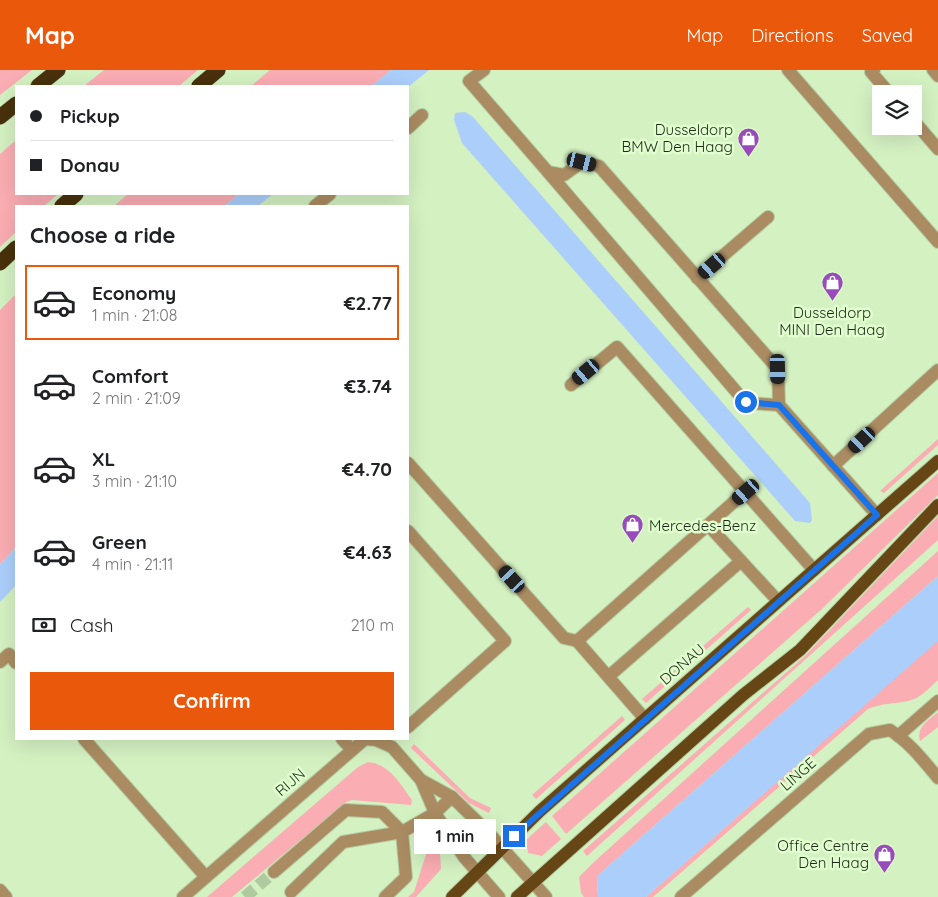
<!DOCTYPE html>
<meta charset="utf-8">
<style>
:root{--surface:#fff;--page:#f6f6f6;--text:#202124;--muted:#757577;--line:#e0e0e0;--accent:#ea580c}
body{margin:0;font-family:Quicksand,sans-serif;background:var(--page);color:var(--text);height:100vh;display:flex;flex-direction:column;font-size:19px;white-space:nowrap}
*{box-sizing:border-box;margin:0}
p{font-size:16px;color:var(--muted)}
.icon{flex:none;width:28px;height:28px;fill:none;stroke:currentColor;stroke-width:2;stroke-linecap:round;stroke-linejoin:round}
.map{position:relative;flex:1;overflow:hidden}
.sheet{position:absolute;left:15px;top:135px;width:394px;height:535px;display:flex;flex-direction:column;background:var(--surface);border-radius:0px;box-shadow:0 5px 20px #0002}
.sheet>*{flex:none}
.banner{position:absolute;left:15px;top:15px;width:394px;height:110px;border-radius:0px;box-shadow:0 5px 20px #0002;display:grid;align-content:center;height:110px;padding:0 15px;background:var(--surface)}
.controls{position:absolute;left:872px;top:15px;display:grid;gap:10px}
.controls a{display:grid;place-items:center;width:50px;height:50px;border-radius:0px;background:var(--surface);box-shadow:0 5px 20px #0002;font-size:25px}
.end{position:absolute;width:22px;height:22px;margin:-11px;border:6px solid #1a73e8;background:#fff;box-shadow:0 0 0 2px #fff}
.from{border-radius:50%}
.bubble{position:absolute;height:35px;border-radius:0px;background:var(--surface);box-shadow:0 5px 20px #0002;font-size:16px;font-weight:800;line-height:35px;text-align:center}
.car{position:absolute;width:15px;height:30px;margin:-15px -8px;border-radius:6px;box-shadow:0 0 4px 1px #0007;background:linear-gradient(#222 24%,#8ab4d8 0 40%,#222 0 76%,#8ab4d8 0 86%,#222 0)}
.banner b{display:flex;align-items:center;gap:18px;height:48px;font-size:19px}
.banner b+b{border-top:1px solid var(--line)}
.banner i{width:12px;height:12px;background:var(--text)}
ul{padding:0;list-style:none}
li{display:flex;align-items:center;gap:15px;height:75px;margin:0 10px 8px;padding:0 5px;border:2px solid transparent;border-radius:0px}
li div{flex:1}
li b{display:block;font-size:19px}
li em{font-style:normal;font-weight:800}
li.active{border-color:var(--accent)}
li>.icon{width:45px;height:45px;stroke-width:1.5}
h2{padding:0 15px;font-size:22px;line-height:60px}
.pay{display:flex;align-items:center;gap:12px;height:55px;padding:0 15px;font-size:19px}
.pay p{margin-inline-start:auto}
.action{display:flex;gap:10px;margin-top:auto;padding:10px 15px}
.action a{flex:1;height:58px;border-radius:0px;background:var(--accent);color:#fff;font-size:20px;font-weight:800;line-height:58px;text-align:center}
header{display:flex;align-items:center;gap:30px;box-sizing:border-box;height:70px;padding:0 25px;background:var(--accent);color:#fff}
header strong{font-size:24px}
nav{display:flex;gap:28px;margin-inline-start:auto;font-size:18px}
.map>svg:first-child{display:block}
.green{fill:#faadb3}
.water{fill:#abcefa}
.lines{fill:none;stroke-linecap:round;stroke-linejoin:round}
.minor-tunnel{stroke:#afc9a0;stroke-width:12;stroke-dasharray:12 6;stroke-linecap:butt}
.minor-casing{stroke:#b3cda3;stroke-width:14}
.major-casing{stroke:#b3cda3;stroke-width:14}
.highway-casing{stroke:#b3cda3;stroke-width:16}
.minor{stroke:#ab8c62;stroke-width:12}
.major{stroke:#664615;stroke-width:12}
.highway{stroke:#48310c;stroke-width:15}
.route{stroke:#1a73e8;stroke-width:6}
.labels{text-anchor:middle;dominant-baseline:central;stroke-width:5;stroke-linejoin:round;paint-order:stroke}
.poi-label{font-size:15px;fill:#1d2816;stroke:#e1fecf;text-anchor:end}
.street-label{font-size:15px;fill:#1d2816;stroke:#e1fecf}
</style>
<header>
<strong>Map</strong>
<nav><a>Map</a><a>Directions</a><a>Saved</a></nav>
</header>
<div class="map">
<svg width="938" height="827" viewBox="0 0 938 827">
<rect width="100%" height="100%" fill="#d4f1c2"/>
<g class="green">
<path d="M0 0H32L0 25Z"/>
<path d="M104 0H198L179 16H84Z"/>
<path d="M270 0H391L371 16H251Z"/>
<path d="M16 70V124H58L44 136H16V162L0 177V84Z"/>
<path d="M128 124H239L224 136H114Z"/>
<path d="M16 224V477L0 494V240Z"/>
<path d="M938 369V375L884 423 880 421Z"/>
<path d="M938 403V425L823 538 566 764 552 746Z"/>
<path d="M938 446V470L587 786 583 781 805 586Z"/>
<path d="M938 481V506L597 806 598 827H584L581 823 579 807 594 792Z"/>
<path d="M748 537 751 540 646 633 642 629Z"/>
<path d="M938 570V610C929 618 920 629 908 631 894 634 882 633 868 639L653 827H646Z"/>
<path d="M938 642V657L920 671C916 657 929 650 938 642Z"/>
<path d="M622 646 625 650 536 729 532 725Z"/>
<path d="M414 674 470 728 491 738 489 743 469 733 411 678Z"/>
<path d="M368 692C390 694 400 714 412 730L411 735 352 730 346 732 232 827H207L358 697Z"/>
<path d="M546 752 561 769 542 786 528 783 526 770Z"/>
<path d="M431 769 440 783 441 799 416 827H408L414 822Z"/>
</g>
<g class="water">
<path d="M391 0H429L408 17 371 16Z"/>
<path d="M465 42 472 46 810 433 812 450 810 453 795 451 462 73 454 50 455 43Z"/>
<path d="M239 124H273L258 136H224Z"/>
<path d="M16 477V515L0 532V494Z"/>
<path d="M938 506V571L646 827H598L597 806Z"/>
</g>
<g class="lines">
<path class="minor-tunnel" d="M245 827 274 802"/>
<defs>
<g id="minor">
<path d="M484 0 469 11 548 102 564 105 582 92 599 96 778 299 779 335 877 445"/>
<path d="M788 0 938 172"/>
<path d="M874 0 871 2 890 24"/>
<path d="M933 0 938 6"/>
<path d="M914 51 938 79"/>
<path d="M408 58 422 45"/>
<path d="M548 102 746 333 779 335"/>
<path d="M315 136 330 124"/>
<path d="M697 208 768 147"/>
<path d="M571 315 617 277 814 500"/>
<path d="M408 393 564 568 577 571 645 649"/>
<path d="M833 396 938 300"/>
<path d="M708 455 778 531"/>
<path d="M408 461 505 571 408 657"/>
<path d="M577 571 745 422"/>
<path d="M0 592 9 584 16 593"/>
<path d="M609 606 741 491"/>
<path d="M898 666 938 631"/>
<path d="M84 669 206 807"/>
<path d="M342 669 352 680"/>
<path d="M421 710 435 743 464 787 499 827"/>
<path d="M274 802 346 740 382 742 402 762"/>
<path d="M0 820 6 827"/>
<path d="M291 822 343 772 402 762"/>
<path d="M183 827 365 669 376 670 392 677 421 710 452 727 488 762 546 827"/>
<path d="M385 827 406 807 402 762 435 743 452 727"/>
<path d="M681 827 869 664 890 660C910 673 923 690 938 708"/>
</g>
<g id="major">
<path d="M452 827 540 741 938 391"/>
<path d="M517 827 743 625 800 580 938 435"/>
</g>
<g id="highway">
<path d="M38 16 58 0"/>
<path d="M199 16 218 0"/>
<path d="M0 47 16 34"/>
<path d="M62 136 76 124"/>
<path d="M0 193 16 178"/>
</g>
</defs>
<use href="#minor" class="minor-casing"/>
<use href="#major" class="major-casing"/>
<use href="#highway" class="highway-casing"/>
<use href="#minor" class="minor"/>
<use href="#major" class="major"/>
<use href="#highway" class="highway"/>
</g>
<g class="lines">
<path class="route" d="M514 766 877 445 779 335 746 332"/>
</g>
<defs>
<symbol id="shop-pin" viewBox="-11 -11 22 30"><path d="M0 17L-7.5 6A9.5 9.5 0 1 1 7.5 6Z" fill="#994bbc" stroke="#e1fecf"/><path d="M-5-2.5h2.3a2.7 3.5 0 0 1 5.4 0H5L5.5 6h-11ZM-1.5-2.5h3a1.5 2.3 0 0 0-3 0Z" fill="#fff"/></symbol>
</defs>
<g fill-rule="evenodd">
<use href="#shop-pin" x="736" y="56" width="25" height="34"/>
<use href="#shop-pin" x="820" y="200" width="25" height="34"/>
<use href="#shop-pin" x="620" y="442" width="25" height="34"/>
<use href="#shop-pin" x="872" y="772" width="25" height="34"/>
</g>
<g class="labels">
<g class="poi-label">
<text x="733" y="59">Dusseldorp<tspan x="733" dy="17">BMW Den Haag</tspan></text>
<text x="832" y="242" text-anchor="middle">Dusseldorp<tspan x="832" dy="17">MINI Den Haag</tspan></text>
<text x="649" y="455" text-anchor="start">Mercedes-Benz</text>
<text x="869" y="775">Office Centre<tspan x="869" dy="17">Den Haag</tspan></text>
</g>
<g class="street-label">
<text transform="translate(682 594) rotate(-41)">DONAU</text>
<text transform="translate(798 704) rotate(-41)">LINGE</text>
<text transform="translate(290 712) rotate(-41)">RIJN</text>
</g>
</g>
</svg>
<div class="controls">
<a><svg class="icon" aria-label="layers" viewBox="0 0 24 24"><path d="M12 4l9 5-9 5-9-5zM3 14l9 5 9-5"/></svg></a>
</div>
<i class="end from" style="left:746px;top:332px"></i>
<i class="end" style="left:514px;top:766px"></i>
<div class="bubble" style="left:414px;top:749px;width:82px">1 min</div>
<i class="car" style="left:582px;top:92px;rotate:104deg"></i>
<i class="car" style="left:712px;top:196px;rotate:229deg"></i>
<i class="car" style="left:778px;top:299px;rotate:179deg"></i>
<i class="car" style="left:586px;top:302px;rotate:230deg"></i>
<i class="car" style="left:862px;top:370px;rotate:227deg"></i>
<i class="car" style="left:746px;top:422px;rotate:229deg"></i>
<i class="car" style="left:512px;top:509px;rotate:318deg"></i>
<div class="banner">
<b><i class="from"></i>Pickup</b>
<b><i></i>Donau</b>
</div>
<section class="sheet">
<h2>Choose a ride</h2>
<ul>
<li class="active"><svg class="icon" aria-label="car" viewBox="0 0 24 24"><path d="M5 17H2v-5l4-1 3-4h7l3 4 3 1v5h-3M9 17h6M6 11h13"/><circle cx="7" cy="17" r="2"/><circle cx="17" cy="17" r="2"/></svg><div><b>Economy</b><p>1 min · 21:08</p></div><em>€2.77</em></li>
<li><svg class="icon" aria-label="car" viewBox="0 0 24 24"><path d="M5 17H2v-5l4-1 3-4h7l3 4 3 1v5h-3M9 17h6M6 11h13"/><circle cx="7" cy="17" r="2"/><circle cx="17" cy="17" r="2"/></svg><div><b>Comfort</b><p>2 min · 21:09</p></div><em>€3.74</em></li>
<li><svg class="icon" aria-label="car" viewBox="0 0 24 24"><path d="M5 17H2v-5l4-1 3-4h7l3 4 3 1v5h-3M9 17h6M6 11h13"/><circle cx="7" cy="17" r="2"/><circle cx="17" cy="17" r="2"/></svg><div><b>XL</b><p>3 min · 21:10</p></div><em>€4.70</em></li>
<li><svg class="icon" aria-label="car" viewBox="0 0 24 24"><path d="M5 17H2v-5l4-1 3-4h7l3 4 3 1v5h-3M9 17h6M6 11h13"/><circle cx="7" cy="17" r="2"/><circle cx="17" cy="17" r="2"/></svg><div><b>Green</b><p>4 min · 21:11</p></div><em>€4.63</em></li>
</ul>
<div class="pay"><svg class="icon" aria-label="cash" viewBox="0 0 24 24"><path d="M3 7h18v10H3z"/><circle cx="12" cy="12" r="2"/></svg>Cash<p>210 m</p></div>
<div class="action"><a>Confirm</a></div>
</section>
</div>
